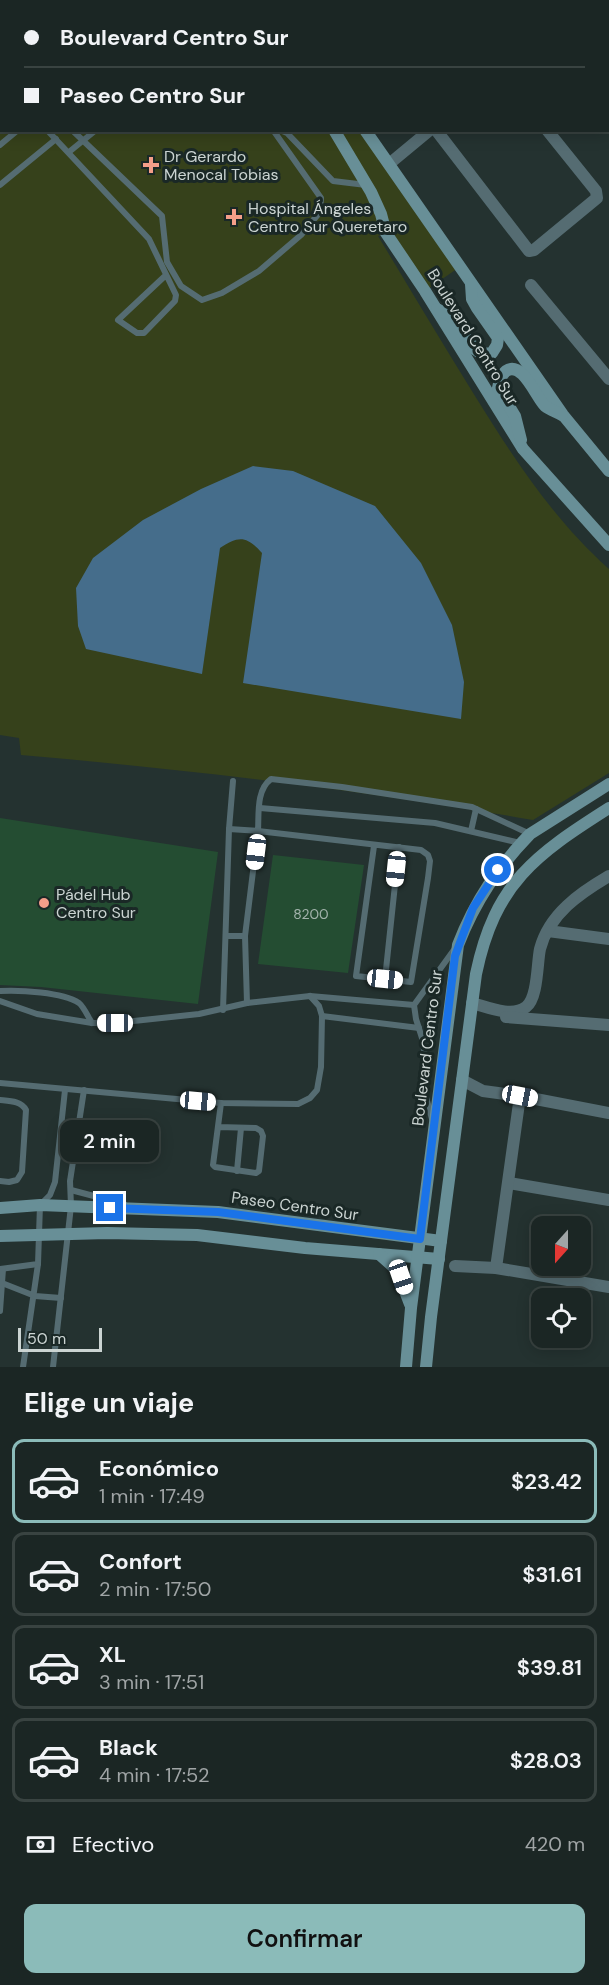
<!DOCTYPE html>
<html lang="es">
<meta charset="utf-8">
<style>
:root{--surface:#1b2624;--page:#242e2c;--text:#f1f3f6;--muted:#a0a5a6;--line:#394341;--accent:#8bbbb9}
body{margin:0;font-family:"DM Sans",sans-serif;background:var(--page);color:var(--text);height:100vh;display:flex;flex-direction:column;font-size:22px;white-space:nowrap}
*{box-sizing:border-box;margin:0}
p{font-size:20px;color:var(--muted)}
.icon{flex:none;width:33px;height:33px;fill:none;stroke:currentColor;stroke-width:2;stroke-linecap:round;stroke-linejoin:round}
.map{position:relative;height:1367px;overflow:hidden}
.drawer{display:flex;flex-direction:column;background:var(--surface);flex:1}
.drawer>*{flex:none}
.guide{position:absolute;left:0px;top:0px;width:609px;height:132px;box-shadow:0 3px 15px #0003,0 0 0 2px var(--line);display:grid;align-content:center;height:132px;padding:0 24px;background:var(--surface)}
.needle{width:39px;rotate:201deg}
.fabs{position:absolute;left:531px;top:1216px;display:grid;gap:12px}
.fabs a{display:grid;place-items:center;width:60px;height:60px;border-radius:12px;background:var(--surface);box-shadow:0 3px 15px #0003,0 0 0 2px var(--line);font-size:30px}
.scale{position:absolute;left:18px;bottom:15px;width:84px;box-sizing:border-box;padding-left:6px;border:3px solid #cbd4d2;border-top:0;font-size:16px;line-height:21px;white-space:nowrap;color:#cbd4d2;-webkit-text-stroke:4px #1a2826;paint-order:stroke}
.end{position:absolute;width:27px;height:27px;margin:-14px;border:8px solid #1a73e8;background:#fff;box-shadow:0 0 0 3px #fff}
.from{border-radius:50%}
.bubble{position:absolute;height:42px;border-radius:12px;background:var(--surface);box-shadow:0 3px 15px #0003,0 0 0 2px var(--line);font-size:20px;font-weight:600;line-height:42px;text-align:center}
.car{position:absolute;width:18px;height:36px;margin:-18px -9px;border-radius:8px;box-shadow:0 0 4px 2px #0007;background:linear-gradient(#fff 24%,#345 0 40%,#fff 0 76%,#345 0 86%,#fff 0)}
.guide b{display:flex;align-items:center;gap:21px;height:57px;font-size:22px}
.guide b+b{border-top:2px solid var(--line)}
.guide i{width:15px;height:15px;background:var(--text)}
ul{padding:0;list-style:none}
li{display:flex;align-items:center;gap:18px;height:84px;margin:0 12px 9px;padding:0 12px;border:3px solid var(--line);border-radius:12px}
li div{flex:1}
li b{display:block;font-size:22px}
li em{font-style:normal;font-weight:600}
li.current{border-color:var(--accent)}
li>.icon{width:54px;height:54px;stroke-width:1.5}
h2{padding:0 24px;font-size:27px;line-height:72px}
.pay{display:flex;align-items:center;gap:15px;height:66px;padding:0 24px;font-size:22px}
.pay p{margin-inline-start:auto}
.cta{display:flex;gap:12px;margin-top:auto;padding:12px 24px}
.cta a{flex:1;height:69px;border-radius:12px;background:var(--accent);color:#111;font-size:24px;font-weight:600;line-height:69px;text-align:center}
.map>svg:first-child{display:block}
.green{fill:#36411b}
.water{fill:#456d8b}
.building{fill:#244d32}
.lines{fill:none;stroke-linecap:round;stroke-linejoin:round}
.lane{stroke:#556c72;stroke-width:6}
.street{stroke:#556c72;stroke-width:12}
.secondary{stroke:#688f97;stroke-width:12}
.route{stroke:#1a73e8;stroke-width:8}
.poi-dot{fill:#f49e89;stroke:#1a2826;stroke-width:2}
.labels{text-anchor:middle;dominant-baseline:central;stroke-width:6;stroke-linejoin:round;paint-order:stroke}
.number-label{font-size:14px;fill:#a1b2aa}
.poi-label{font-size:16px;fill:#cbd4d2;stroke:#1a2826;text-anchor:start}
.street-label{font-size:16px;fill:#cbd4d2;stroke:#1a2826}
</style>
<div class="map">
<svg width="609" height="1367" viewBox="0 0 609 1367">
<rect width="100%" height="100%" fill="#243230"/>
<path class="green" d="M0 0 270 1 2 2V130L365 131 461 266 425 291 387 234 378 236C410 289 442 343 475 396 514 459 554 520 609 569V773L533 820C364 790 192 770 21 755L19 738 0 735Z"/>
<path class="water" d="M253 466 293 471 375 506 421 563 452 625 464 682 461 719 243 683 262 553C247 536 239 535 220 548L202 674 86 649 78 626 76 588 93 558 143 520 201 489Z"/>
<g class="building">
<path d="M0 818 218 852 198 1004 41 987 0 985Z"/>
<path d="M273 855 364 865 348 973 258 964Z"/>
</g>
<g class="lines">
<g class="lane">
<path d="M198 0V2"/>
<path d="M33 2 35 0"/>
<path d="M72 2 73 0"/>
<path d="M117 2 119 0"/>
<path d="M156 2 157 0"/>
<path d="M0 30 2 29"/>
<path d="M0 56 2 57"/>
<path d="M0 80 2 82"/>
<path d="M0 109 2 108"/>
<path d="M47 130 149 239 176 295 175 301 144 333H137L118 320 166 275"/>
<path d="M72 130 162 216 167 262 181 286 202 300 222 293 259 271 301 235 320 212 321 198 273 130"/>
<path d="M280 130 287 133 333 181 366 185"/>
<path d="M0 145 18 130"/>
<path d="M69 152 96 130"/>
<path d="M0 185 56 139"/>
<path d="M260 808 435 823 520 843"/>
<path d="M229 829 233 781"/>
<path d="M471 831 476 809"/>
<path d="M226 936H245"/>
<path d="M385 979 399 847"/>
<path d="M0 991C20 990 62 992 79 1003 84 1007 88 1017 92 1023"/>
<path d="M310 996 319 1006 322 1016"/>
<path d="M0 1001 37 1014 92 1023H115L199 1014 247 1003 310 996 414 1005"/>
<path d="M247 1003 245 936 258 831 421 850 428 855 430 861 428 878 411 982 356 976 374 846"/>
<path d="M223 1010 229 829 258 831C259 814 256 790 271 779L342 787 472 807 530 834"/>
<path d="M0 1083 221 1103 298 1104 310 1098 317 1090 321 1067 322 1016 419 1028"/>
<path d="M0 1100C10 1101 21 1101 26 1110L22 1172 17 1180 9 1182 0 1181"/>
<path d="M432 1119 426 1097 425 1056 422 1038 416 1019 414 1005 456 947"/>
<path d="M218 1127 256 1128 261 1131 263 1136 259 1171 256 1173 215 1167 213 1165 221 1103"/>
<path d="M237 1171 241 1128"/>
<path d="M71 1190 124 1204"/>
<path d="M0 1269 38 1264 40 1205 50 1195 55 1182 65 1090"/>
<path d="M2 1283 35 1296 61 1298"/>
<path d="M0 1311 3 1269"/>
<path d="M23 1367 38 1264"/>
<path d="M53 1367 71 1206 70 1181 84 1090"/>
</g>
<g class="street">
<path d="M297 2 299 0"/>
<path d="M328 2 329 0"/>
<path d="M588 2 590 0"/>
<path d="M608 70 609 72"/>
<path d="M436 130 529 251 534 250 597 198 596 191 547 130"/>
<path d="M389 164 430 130"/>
<path d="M531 285 609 379"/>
<path d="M548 931 609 939"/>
<path d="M472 1003C487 1007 512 1018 526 1007 538 998 537 963 540 949 549 914 580 893 609 876"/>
<path d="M506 1017 609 1025"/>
<path d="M462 1080 483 1091 520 1096 609 1113"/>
<path d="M509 1183 609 1200"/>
<path d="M455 1266 496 1268 609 1287"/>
<path d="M496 1268 520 1096"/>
</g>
<g class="secondary">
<path d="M230 0 232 2"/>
<path d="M268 0 270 2"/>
<path d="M334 130 371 192 381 214 386 233 425 291 523 449 609 545"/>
<path d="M365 130 563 415 609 471"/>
<path d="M437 309 452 317 474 349 482 354 492 353 497 345 498 338 477 308 472 299 471 284"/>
<path d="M521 440 515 416 498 388C499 382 501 375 506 371 522 360 536 397 545 406 550 410 557 412 562 415"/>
<path d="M0 1208 40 1205 218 1212 441 1241"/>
<path d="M0 1236 107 1233 197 1235 305 1248 439 1259"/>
<path d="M379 1254 397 1270 410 1304"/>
<path d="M406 1367 411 1308 458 945C475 901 498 867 530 834L609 784"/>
<path d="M426 1367 431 1317 476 974C495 883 535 855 609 808"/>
</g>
</g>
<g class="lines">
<path class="route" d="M110 1208 218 1212 420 1239 455 956 473 908 498 870"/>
</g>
<g class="poi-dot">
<path d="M148 156h6v6h6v6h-6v6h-6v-6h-6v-6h6z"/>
<path d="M231 208h6v6h6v6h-6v6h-6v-6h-6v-6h6z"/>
<circle cx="44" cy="903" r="6"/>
</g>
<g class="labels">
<g class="number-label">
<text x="311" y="914">8200</text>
</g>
<g class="poi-label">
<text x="164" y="156">Dr Gerardo<tspan x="164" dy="18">Menocal Tobias</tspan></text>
<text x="248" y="208">Hospital Ángeles<tspan x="248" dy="18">Centro Sur Queretaro</tspan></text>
<text x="56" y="894">Pádel Hub<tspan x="56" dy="18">Centro Sur</tspan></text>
</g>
<g class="street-label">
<text transform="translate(473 337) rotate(58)">Boulevard Centro Sur</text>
<text transform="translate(427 1048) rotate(-83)">Boulevard Centro Sur</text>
<text transform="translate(295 1206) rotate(8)">Paseo Centro Sur</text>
</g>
</g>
</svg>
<div class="fabs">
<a><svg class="needle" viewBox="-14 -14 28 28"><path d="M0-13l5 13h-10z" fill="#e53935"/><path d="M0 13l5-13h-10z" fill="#a0a5a6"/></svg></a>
<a><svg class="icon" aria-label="locate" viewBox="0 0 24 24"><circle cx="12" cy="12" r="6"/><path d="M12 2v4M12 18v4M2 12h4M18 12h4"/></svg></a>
</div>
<div class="scale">50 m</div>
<i class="end from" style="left:498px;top:870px"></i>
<i class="end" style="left:110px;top:1208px"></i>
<div class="bubble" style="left:60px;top:1120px;width:99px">2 min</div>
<i class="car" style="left:256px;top:852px;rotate:187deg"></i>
<i class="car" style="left:396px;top:869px;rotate:186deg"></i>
<i class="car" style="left:385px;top:979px;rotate:96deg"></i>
<i class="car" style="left:115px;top:1023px;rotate:270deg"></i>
<i class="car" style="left:520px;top:1096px;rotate:101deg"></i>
<i class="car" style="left:198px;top:1101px;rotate:95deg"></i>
<i class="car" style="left:401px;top:1277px;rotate:161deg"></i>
<div class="guide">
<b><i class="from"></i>Boulevard Centro Sur</b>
<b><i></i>Paseo Centro Sur</b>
</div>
</div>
<section class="drawer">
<h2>Elige un viaje</h2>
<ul>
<li class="current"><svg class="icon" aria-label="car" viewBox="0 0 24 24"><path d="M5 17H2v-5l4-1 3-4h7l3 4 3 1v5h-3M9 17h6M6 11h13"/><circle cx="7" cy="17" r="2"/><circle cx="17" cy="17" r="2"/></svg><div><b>Económico</b><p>1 min · 17:49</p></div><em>$23.42</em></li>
<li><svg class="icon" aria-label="car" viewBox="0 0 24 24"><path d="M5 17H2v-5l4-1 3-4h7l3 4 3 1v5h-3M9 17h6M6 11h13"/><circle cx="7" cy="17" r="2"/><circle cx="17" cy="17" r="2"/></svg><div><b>Confort</b><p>2 min · 17:50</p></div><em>$31.61</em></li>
<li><svg class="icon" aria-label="car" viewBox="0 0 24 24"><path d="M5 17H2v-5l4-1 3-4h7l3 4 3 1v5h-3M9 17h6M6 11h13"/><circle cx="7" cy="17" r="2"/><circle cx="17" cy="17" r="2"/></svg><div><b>XL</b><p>3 min · 17:51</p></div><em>$39.81</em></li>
<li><svg class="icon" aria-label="car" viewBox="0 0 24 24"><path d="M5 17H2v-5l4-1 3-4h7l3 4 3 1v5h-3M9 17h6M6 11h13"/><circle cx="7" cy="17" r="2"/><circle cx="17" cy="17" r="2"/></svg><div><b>Black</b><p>4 min · 17:52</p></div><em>$28.03</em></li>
</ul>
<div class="pay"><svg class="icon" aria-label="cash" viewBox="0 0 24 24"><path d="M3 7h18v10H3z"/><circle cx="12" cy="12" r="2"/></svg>Efectivo<p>420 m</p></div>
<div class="cta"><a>Confirmar</a></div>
</section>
